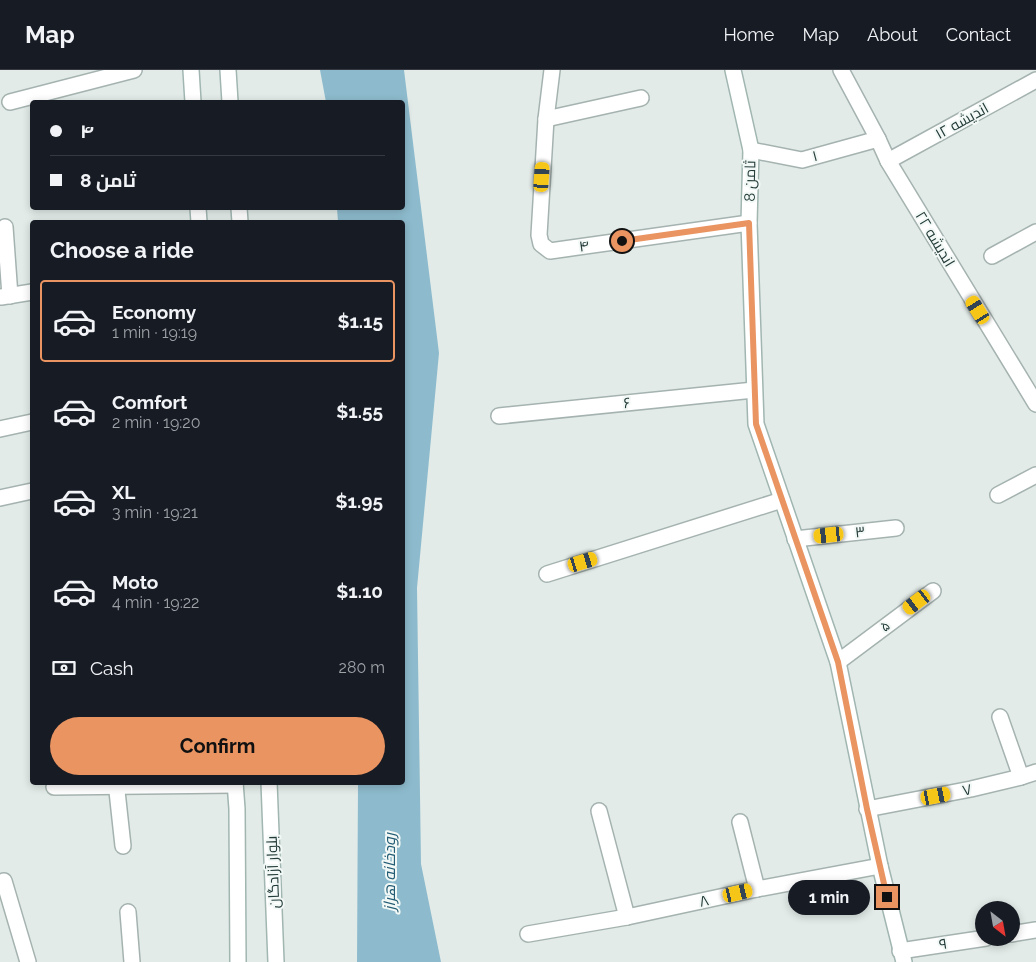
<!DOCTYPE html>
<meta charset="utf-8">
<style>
:root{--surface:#171b24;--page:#20242c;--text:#f1f3f6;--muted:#9ea1a6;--line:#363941;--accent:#ea9462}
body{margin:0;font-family:Raleway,Cairo,sans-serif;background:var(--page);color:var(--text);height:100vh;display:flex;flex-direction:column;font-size:19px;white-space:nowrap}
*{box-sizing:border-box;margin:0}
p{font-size:16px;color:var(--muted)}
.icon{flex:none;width:28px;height:28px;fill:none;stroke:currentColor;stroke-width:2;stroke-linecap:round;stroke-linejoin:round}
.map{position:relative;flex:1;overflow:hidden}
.sheet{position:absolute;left:30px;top:150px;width:375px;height:565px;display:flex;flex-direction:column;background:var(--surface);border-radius:5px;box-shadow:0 2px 8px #0003}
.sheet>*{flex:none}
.banner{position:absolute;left:30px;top:30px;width:375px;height:110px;border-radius:5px;box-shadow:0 2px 8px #0003;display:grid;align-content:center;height:110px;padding:0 20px;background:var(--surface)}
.needle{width:32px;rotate:149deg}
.fabs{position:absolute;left:975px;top:831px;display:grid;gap:10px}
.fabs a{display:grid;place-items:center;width:45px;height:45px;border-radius:50%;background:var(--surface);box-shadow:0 2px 8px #0003;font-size:25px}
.end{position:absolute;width:22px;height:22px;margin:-11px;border:6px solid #ea9462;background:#111;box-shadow:0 0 0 2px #111}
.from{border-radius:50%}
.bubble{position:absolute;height:35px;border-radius:18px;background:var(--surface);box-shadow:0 2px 8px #0003;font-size:16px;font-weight:700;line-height:35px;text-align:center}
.car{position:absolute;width:15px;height:30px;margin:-15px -8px;border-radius:6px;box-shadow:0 0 4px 1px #0007;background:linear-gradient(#f5c518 24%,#345 0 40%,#f5c518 0 76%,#345 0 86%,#f5c518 0)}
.banner b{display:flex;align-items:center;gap:18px;height:48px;font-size:19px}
.banner b+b{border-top:1px solid var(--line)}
.banner i{width:12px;height:12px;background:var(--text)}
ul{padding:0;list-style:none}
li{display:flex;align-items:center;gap:15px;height:82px;margin:0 10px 8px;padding:0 10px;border:2px solid transparent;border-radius:5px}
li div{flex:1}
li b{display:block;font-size:19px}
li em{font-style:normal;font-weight:700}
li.current{border-color:var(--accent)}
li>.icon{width:45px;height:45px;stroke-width:1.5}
h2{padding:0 20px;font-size:22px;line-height:60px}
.pay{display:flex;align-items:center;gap:12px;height:55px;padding:0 20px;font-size:19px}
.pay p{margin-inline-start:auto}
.cta{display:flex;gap:10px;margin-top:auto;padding:10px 20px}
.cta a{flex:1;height:58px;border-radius:30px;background:var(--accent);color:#111;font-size:20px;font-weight:700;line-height:58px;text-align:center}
header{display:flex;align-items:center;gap:30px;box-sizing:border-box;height:70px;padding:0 25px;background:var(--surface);border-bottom:1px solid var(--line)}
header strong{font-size:24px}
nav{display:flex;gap:28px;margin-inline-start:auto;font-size:18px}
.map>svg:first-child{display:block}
.water{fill:#8dbbcd}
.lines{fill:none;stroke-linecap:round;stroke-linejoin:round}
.street-casing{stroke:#a5b3b0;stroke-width:18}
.secondary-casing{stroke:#a1b6b1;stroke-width:18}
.street{stroke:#fff;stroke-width:15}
.secondary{stroke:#fff;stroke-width:15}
.route{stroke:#ea9462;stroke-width:6}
.labels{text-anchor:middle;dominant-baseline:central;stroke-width:4;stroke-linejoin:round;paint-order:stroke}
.street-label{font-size:15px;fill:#233b38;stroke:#f2f8f6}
.water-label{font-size:16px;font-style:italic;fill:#215b74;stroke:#f2f8f6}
</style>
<header>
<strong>Map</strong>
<nav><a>Home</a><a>Map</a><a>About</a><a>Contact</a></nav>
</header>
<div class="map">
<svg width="1036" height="892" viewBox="0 0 1036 892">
<rect width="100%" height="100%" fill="#e2ebe8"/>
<path class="water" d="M320 0H404L439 283 417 518 421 794 441 892H357L358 713 402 712V152H338L337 138H402V32H326Z"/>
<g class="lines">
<defs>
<g id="street">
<path d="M552 0 546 49 539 165 541 174 550 181 749 153"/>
<path d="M841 0 878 69 888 91 1036 334"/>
<path d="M10 32 134 0"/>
<path d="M546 49 641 28"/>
<path d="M751 80 802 90 878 69"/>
<path d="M888 91 1036 10"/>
<path d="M5 157 10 226"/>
<path d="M992 186 1036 162"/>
<path d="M1 227 32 222"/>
<path d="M499 346 754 320"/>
<path d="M0 359 32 352"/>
<path d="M998 425 1036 405"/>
<path d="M0 428 32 421"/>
<path d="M795 469 896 458"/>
<path d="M547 504 782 430"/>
<path d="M838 592 933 521"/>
<path d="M1000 647 1021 707"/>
<path d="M116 712 123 776"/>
<path d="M54 717 235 715"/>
<path d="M867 739 971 719 1021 707 1036 702"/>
<path d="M599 741 627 847"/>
<path d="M740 752 757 819"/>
<path d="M4 811 28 892"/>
<path d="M128 842 132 892"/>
<path d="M528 864 627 847 757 819 880 796"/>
<path d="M1011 864 1036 860"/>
<path d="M900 881 986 868"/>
</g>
<g id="secondary">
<path d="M191 0 193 32"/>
<path d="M228 0 230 32"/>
<path d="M733 0 751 80 749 153 756 354 838 592 880 796 904 892"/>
<path d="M198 138 199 152"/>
<path d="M239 138 240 152"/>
<path d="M235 712 237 739 238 892"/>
<path d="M269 712 276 892"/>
</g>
</defs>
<use href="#street" class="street-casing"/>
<use href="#secondary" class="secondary-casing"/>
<use href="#street" class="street"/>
<use href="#secondary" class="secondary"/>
</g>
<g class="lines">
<path class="route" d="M622 171 749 153 756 354 838 592 867 739 887 827"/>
</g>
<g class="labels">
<g class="street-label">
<text transform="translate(962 51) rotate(-29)">اندیشه ۱۲</text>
<text transform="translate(815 86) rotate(-15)">۱</text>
<text transform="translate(750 111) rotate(-89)">ثامن 8</text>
<text transform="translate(935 169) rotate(59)">اندیشه ۲۲</text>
<text transform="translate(584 176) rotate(-8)">۴</text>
<text transform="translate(627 333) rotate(-6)">۶</text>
<text transform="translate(860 462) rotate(-6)">۳</text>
<text transform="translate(885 556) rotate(-37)">۵</text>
<text transform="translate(967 720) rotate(-12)">۷</text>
<text transform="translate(273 802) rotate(-92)">بلوار آزادگان</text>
<text transform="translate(704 831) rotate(-12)">۸</text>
<text transform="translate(943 874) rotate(-9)">۹</text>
</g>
<g class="water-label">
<text transform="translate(389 802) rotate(-90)">رودخانه هراز</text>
</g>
</g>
</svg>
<div class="fabs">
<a><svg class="needle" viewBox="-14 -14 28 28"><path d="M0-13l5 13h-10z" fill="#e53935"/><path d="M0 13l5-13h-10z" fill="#9ea1a6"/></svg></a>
</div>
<i class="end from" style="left:622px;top:171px"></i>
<i class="end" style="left:887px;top:827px"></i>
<div class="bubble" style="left:788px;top:810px;width:82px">1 min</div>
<i class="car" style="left:542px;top:107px;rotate:4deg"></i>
<i class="car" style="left:978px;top:240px;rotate:328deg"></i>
<i class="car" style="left:829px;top:465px;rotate:264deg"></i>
<i class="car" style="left:583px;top:492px;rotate:73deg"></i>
<i class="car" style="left:917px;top:532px;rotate:233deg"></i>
<i class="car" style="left:936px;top:726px;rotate:79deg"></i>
<i class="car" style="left:738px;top:823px;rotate:77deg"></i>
<div class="banner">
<b><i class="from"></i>۴</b>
<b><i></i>ثامن 8</b>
</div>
<section class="sheet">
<h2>Choose a ride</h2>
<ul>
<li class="current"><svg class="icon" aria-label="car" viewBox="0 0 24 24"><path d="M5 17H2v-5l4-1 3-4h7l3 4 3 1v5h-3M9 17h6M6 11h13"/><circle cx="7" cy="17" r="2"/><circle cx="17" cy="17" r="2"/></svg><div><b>Economy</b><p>1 min · 19:19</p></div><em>$1.15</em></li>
<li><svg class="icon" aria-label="car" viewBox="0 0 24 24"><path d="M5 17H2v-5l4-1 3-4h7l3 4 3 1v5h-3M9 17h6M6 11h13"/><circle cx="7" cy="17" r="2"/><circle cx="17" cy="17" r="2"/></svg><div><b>Comfort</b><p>2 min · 19:20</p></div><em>$1.55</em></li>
<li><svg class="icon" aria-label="car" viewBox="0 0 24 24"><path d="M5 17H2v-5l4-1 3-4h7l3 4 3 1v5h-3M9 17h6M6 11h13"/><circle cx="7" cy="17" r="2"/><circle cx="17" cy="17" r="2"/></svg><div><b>XL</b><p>3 min · 19:21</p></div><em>$1.95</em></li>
<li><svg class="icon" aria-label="car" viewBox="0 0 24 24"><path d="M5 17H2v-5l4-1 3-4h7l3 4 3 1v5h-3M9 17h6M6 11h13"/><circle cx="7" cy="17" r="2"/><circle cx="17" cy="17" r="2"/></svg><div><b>Moto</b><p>4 min · 19:22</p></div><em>$1.10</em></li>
</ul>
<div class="pay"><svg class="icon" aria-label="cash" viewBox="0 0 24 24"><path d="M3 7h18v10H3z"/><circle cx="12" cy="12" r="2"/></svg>Cash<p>280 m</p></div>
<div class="cta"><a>Confirm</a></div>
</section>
</div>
